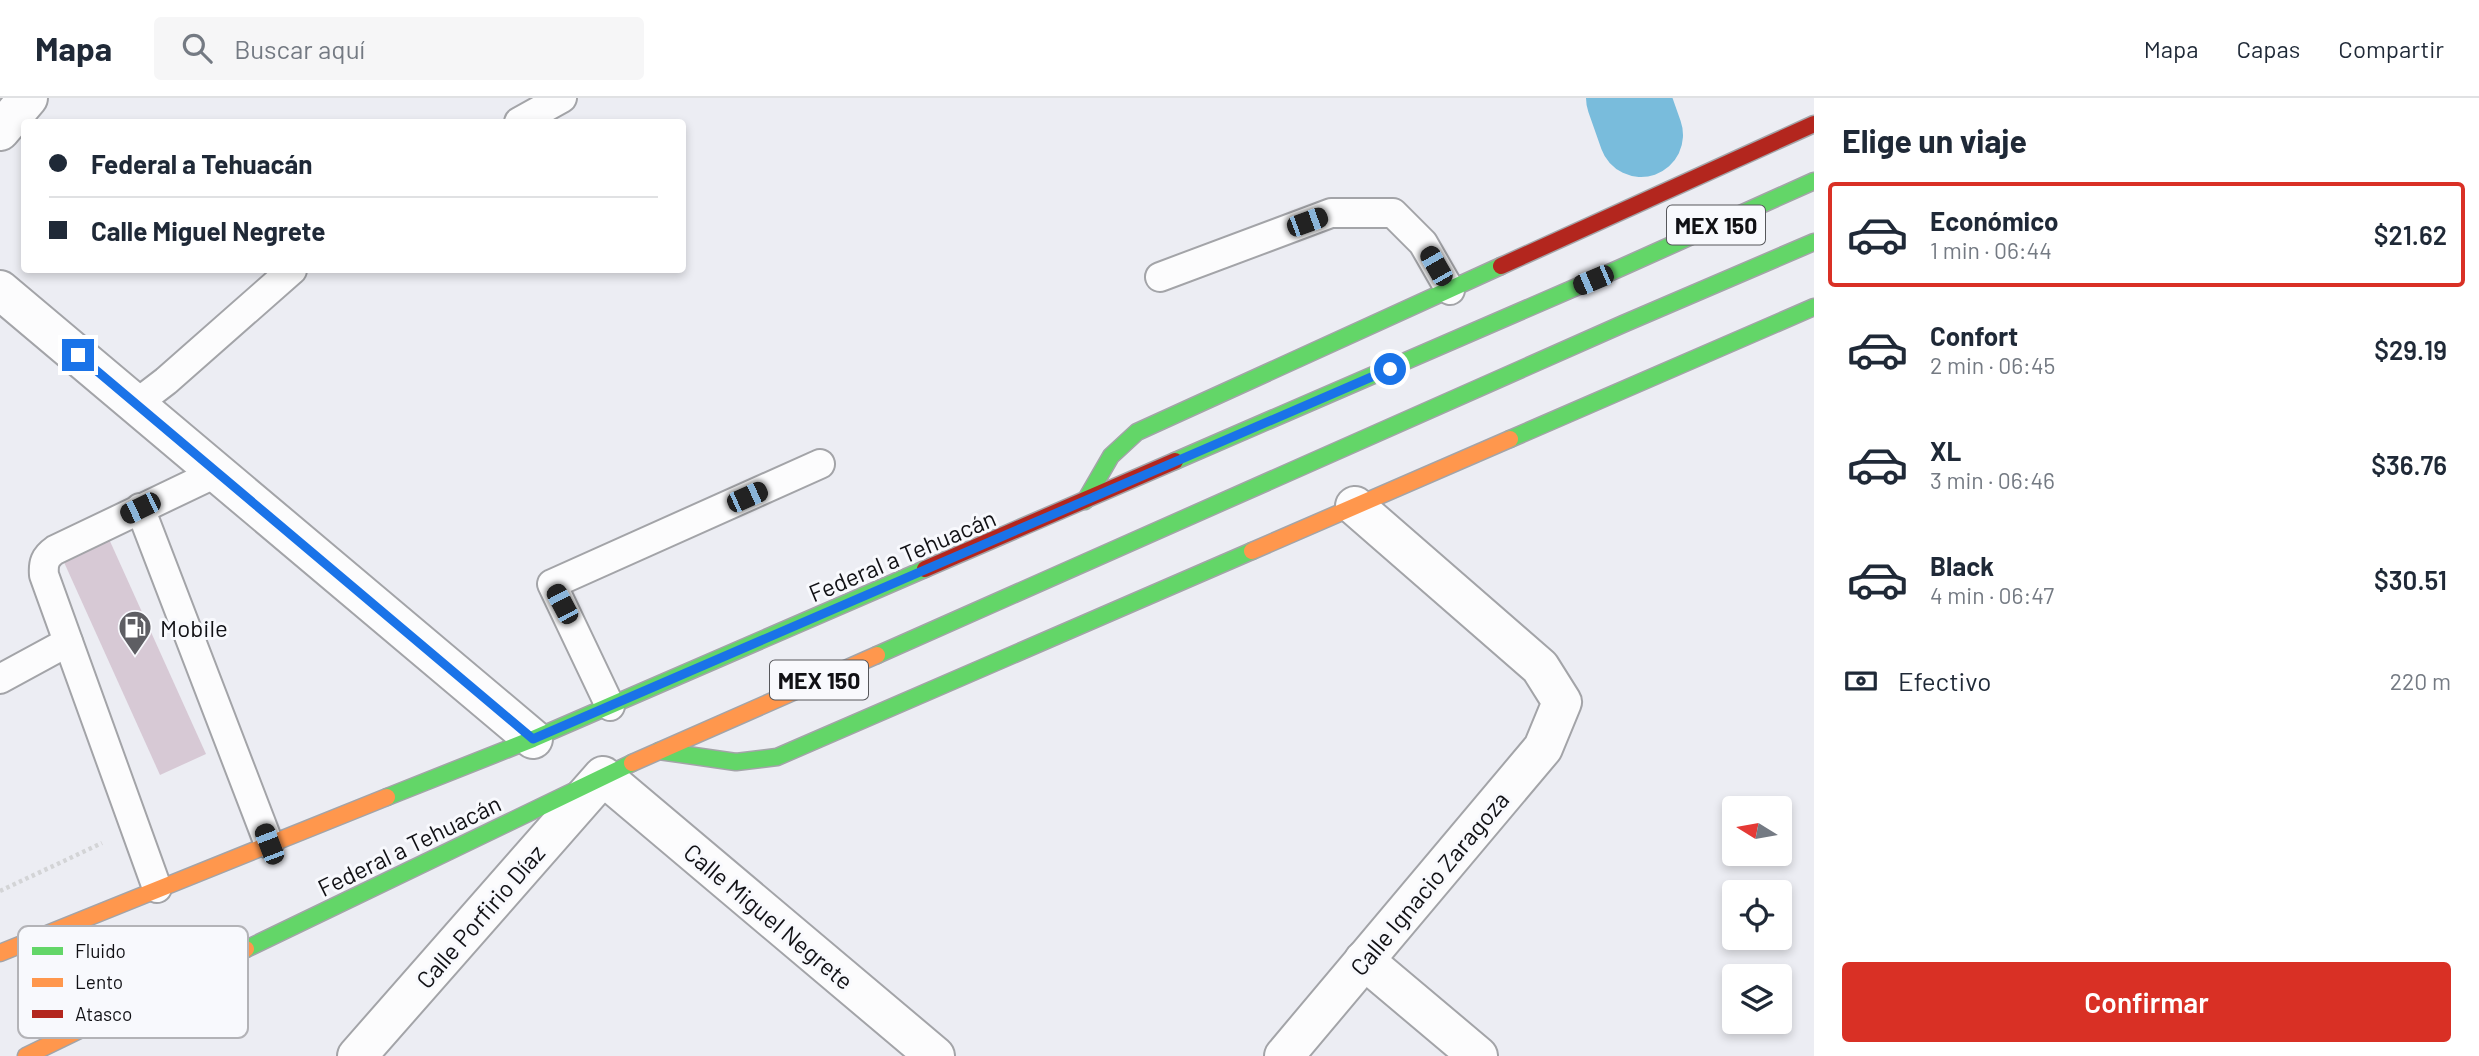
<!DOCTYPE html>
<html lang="es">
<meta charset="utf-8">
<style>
:root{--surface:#fff;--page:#f6f6f7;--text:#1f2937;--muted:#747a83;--line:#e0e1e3;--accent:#d93025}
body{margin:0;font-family:Barlow,sans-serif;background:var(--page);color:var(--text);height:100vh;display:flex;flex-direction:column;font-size:26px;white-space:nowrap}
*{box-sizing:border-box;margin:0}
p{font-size:23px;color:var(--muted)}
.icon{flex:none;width:38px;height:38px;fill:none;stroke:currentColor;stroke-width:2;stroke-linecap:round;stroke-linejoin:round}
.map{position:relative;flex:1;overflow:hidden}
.panel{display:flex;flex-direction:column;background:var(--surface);width:665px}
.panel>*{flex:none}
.banner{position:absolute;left:21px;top:21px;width:665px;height:154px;border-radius:7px;box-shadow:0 4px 10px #0003;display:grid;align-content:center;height:154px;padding:0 28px;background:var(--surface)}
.needle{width:46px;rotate:281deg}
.buttons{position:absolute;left:1722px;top:698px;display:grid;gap:14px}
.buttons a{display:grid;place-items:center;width:70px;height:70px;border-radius:7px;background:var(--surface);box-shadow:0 4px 10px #0003;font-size:35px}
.end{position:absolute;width:32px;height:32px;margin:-16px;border:9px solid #1a73e8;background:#fff;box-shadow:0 0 0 4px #fff}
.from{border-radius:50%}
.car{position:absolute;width:21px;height:42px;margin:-21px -10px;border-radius:9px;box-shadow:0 0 5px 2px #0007;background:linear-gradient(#222 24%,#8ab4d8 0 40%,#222 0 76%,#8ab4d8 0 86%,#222 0)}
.banner b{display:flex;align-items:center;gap:24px;height:66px;font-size:26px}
.banner b+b{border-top:2px solid var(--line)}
.banner i{width:18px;height:18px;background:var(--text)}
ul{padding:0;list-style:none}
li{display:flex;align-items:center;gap:21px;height:105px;margin:0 14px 10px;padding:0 14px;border:4px solid transparent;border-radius:7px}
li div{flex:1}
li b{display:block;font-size:26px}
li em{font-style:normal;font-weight:600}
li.on{border-color:var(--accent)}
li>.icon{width:63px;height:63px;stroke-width:1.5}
h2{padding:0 28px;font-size:32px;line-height:84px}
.pay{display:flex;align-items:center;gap:18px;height:77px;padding:0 28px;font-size:26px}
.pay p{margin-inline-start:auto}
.button{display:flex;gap:14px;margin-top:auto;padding:14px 28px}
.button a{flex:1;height:80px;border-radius:7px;background:var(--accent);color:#fff;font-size:28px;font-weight:600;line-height:80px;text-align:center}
header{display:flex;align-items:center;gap:42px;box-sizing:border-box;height:98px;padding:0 35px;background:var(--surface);border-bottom:2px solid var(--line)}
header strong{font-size:33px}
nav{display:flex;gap:38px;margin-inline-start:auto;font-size:24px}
.search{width:490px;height:63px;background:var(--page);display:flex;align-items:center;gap:18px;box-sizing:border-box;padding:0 24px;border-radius:7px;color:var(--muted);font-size:26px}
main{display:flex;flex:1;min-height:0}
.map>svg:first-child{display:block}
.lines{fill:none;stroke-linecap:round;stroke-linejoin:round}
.river{stroke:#79bcdc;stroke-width:84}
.building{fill:#d7c9d5}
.lane-casing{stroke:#a3a4a8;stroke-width:32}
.street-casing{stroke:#a3a4a8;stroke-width:42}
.fast-casing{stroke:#a3a4a8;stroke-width:19}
.slow-casing{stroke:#a3a4a8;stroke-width:19}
.jam-casing{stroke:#a3a4a8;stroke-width:19}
.path{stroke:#d3d4d6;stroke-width:4.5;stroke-dasharray:3.5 3.5;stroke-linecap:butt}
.lane{stroke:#fcfcfd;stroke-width:28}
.street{stroke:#fcfcfd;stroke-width:38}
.fast{stroke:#63d668;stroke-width:16}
.slow{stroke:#ff974d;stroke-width:16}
.jam{stroke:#b3261e;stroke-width:16}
.route{stroke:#1a73e8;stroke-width:9}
.labels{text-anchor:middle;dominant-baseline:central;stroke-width:6;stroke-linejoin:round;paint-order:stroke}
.shield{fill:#f8f9fd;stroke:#56575b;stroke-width:2}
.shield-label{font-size:23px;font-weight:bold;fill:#111115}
.street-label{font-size:24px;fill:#111115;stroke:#f8f9fd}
.poi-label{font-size:24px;fill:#111115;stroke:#f8f9fd;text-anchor:start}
.key{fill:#f8f9fd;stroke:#b3b3b7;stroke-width:2}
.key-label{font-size:19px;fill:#111115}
</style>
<header>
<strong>Mapa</strong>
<div class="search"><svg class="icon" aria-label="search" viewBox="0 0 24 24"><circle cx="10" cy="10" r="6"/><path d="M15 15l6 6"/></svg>Buscar aquí</div>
<nav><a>Mapa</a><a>Capas</a><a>Compartir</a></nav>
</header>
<main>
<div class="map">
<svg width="1814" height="958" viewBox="0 0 1814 958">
<rect width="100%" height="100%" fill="#ecedf3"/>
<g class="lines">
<path class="river" d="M1628 0 1641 37"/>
</g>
<path class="building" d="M109 441 206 656 160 677 63 462Z"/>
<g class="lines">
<defs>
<g id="lane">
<path d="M519 24 562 0"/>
<path d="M1160 179 1331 115H1393L1423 145 1450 192"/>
<path d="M136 306 166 283 292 172"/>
<path d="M140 410 269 746"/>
<path d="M0 581 68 544"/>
<path d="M610 608 552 486 820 366"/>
<path d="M157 790 44 477C43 465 45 459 55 452L218 374"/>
</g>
<g id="street">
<path d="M0 33 28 0"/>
<path d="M0 192 533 641"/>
<path d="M1364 862 1478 958"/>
<path d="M357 958 603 678 935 958"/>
<path d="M1284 958 1543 650 1562 604 1540 569 1355 408"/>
</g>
<g id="fast">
<path d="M1510 341 1814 209"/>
<path d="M1175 363 1618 171 1814 83"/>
<path d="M1085 403 1111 358 1137 334 1501 168"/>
<path d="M877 557 1623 226 1814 144"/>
<path d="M659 653 736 664 777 659 1252 453"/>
<path d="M387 699 533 641 925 471"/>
<path d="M246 851 632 665"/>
</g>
<g id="slow">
<path d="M1252 453 1510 341"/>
<path d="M632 665 877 557"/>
<path d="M0 855 387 699"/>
<path d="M26 958 246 851"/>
</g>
<g id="jam">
<path d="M1501 168 1814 26"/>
<path d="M925 471 1175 363"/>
</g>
</defs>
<use href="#lane" class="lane-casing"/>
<use href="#street" class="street-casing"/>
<use href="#fast" class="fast-casing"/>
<use href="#slow" class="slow-casing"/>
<use href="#jam" class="jam-casing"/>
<path class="path" d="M0 793 102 745"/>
<use href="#lane" class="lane"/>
<use href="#street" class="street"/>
<use href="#fast" class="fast"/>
<use href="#slow" class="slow"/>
<use href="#jam" class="jam"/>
</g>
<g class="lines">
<path class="route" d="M78 257 533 641 1390 271"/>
</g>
<defs>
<symbol id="fuel-pin" viewBox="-11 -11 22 30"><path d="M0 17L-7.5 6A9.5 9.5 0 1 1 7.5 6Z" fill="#5e5e63" stroke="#f8f9fd"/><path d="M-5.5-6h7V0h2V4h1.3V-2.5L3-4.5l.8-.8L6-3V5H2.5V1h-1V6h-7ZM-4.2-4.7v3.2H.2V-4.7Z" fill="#fff"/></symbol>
</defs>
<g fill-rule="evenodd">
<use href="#fuel-pin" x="116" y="510" width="38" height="52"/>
</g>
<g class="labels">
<g class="shield">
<rect x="1667" y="107.5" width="98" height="39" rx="5"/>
<rect x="770" y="562.5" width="98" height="39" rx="5"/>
</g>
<g class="shield-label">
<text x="1716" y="127">MEX 150</text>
<text x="819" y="582">MEX 150</text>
</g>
<g class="street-label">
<text transform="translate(902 457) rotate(-23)">Federal a Tehuacán</text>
<text transform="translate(409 747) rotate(-26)">Federal a Tehuacán</text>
<text transform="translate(1429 785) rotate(-50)">Calle Ignacio Zaragoza</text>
<text transform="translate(480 818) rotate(-49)">Calle Porfirio Díaz</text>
<text transform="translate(769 818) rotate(40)">Calle Miguel Negrete</text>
</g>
<g class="poi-label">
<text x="160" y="529">Mobile</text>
</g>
</g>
<rect x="18" y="828" width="230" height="112" rx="10" class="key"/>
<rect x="32" y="849" width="31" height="8" fill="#63d668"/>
<rect x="32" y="880" width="31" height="9" fill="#ff974d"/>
<rect x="32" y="912" width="31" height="8" fill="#b3261e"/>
<g class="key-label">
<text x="75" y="860">Fluido</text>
<text x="75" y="891">Lento</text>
<text x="75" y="923">Atasco</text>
</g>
</svg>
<div class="buttons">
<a><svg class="needle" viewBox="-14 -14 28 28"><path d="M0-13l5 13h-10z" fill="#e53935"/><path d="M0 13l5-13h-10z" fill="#747a83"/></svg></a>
<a><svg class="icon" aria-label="locate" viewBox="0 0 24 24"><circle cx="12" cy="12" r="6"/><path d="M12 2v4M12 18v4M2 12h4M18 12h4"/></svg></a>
<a><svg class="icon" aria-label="layers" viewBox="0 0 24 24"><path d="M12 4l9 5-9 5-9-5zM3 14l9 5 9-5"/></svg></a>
</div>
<i class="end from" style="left:1390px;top:271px"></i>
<i class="end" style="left:78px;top:257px"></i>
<i class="car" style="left:1307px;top:124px;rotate:70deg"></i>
<i class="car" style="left:1436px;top:168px;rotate:330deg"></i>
<i class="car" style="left:1593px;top:182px;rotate:247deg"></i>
<i class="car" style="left:747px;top:399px;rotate:66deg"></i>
<i class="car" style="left:140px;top:410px;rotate:244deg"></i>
<i class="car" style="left:562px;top:506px;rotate:332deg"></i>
<i class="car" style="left:269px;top:746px;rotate:339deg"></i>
<div class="banner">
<b><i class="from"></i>Federal a Tehuacán</b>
<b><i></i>Calle Miguel Negrete</b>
</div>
</div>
<section class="panel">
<h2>Elige un viaje</h2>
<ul>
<li class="on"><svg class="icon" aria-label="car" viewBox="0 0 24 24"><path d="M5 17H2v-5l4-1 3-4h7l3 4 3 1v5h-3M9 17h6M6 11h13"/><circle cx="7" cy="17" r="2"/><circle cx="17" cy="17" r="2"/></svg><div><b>Económico</b><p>1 min · 06:44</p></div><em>$21.62</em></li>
<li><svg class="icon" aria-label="car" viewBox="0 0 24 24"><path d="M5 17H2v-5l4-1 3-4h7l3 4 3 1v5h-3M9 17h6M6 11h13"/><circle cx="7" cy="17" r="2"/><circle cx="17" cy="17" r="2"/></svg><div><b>Confort</b><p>2 min · 06:45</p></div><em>$29.19</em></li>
<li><svg class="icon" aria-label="car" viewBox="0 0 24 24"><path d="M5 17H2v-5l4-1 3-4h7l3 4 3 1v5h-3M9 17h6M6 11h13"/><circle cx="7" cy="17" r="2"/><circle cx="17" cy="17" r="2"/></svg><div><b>XL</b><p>3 min · 06:46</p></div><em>$36.76</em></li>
<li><svg class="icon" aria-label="car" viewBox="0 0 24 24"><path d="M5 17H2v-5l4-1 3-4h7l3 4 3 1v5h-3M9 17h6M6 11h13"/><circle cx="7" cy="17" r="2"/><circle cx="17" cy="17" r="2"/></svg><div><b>Black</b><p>4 min · 06:47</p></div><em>$30.51</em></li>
</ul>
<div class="pay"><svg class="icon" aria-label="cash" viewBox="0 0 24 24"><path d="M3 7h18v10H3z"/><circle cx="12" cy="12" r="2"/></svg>Efectivo<p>220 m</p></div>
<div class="button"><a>Confirmar</a></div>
</section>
</main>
